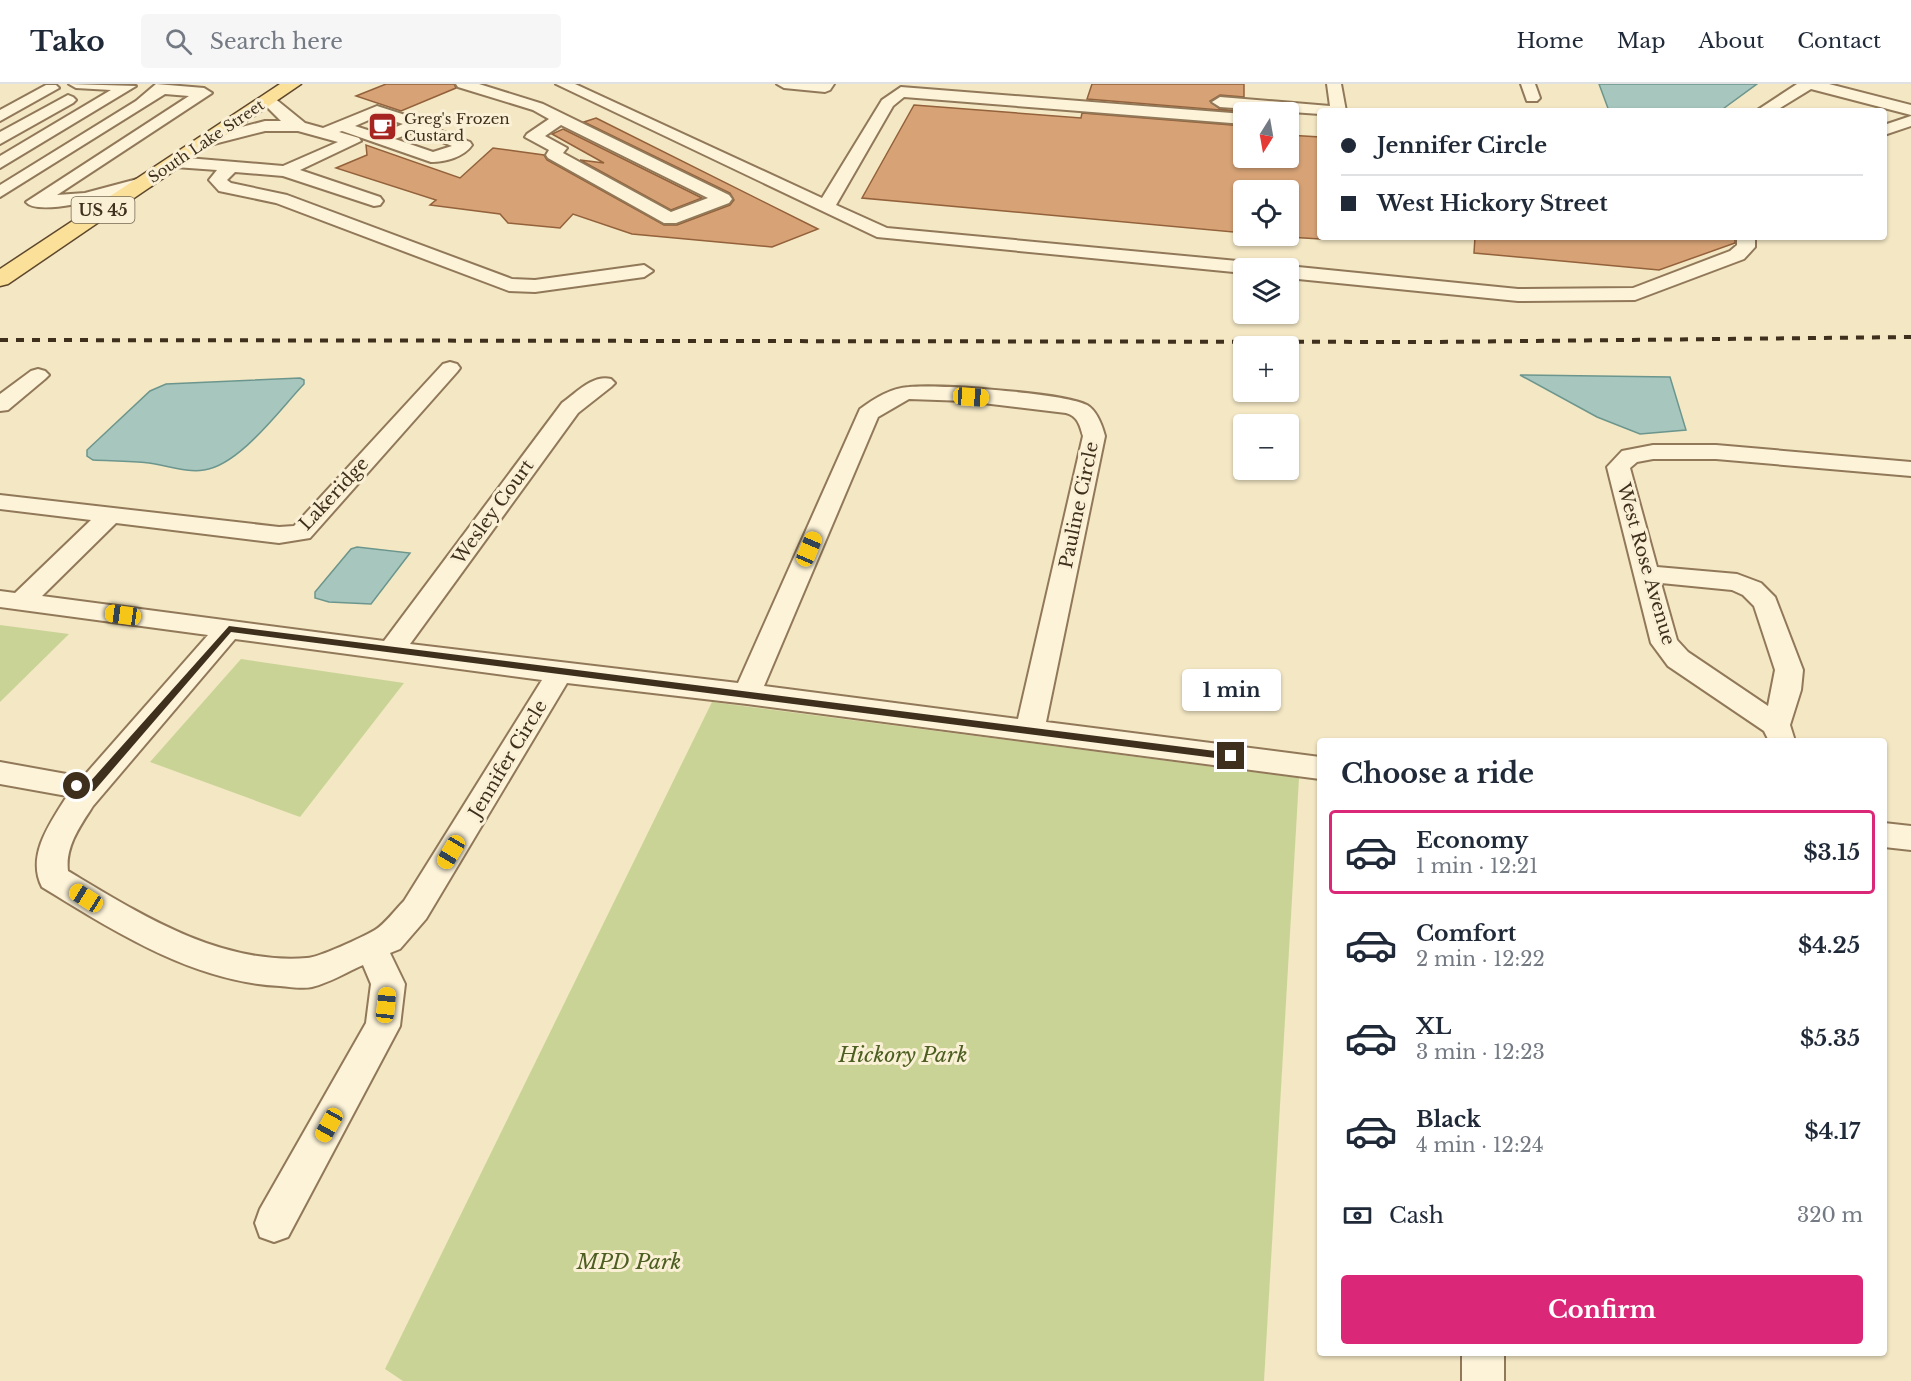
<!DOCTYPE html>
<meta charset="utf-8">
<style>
:root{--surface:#fff;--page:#f6f6f7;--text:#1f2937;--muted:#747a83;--line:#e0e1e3;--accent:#db2777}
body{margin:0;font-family:"Libre Baskerville",serif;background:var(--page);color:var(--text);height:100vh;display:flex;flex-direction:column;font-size:22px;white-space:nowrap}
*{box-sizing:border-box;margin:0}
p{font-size:20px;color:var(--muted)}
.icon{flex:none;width:33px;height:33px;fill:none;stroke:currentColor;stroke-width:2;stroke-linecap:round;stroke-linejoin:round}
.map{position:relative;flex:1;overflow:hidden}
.sheet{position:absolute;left:1317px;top:654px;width:570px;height:618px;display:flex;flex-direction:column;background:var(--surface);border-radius:6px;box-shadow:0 2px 4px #0004}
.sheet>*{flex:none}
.top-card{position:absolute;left:1317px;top:24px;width:570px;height:132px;border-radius:6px;box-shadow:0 2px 4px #0004;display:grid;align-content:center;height:132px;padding:0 24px;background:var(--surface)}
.needle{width:39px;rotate:191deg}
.fabs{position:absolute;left:1233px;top:18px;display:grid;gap:12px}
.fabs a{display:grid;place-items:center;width:66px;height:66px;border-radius:6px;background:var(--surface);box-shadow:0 2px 4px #0004;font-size:30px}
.end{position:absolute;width:27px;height:27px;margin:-14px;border:8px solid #3f2f1d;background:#fff;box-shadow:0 0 0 3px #fff}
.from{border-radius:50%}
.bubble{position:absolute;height:42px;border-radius:6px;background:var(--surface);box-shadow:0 2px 4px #0004;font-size:20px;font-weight:700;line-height:42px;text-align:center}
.car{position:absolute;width:18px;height:36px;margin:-18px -9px;border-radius:8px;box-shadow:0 0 4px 2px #0007;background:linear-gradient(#f5c518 24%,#345 0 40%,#f5c518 0 76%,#345 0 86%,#f5c518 0)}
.top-card b{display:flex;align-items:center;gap:21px;height:57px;font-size:22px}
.top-card b+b{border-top:2px solid var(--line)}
.top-card i{width:15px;height:15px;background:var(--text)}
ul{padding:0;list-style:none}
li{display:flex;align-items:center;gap:18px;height:84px;margin:0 12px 9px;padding:0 12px;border:3px solid transparent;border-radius:6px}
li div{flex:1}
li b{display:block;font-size:22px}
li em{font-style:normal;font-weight:700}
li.selected{border-color:var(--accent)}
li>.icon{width:54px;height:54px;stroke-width:1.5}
h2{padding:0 24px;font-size:27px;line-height:72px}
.pay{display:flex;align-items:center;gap:15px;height:66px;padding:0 24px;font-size:22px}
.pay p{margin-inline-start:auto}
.button{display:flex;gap:12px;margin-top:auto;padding:12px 24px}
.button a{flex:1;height:69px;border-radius:6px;background:var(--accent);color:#fff;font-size:24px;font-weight:700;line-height:69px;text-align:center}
header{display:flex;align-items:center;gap:36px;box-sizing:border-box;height:84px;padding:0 30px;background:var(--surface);border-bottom:2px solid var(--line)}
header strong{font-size:28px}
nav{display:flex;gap:33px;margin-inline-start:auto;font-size:21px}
.search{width:420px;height:54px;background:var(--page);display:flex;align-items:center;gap:15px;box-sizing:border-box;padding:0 21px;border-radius:6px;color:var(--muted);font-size:22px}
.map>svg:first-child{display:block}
.green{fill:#cad396}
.water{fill:#a6c6be;stroke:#6c968d;stroke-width:1.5}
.building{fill:#d6a276;stroke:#93613a;stroke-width:1.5}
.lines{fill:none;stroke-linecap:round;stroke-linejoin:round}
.minor-casing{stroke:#917858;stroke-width:4}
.major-casing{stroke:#5e462c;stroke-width:3}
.minor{fill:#fcf3d9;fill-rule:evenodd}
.major{fill:#fae098;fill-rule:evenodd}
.rail{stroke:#3f2f1d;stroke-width:4;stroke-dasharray:8 8;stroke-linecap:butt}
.route{fill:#3f2f1d}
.labels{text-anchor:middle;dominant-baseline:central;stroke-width:6;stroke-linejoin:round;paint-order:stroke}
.far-poi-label{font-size:15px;fill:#3f2f1d;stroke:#faf0d5;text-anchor:start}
.far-street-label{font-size:15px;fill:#3f2f1d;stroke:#faf0d5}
.shield{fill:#faf0d5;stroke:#776954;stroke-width:1.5}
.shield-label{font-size:16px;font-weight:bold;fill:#3f2f1d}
.street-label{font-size:18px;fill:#3f2f1d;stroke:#faf0d5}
.near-park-label{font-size:21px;font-style:italic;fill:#4c5e21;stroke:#faf0d5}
</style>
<header>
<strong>Tako</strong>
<div class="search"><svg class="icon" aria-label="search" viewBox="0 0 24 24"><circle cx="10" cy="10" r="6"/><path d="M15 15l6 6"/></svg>Search here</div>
<nav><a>Home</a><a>Map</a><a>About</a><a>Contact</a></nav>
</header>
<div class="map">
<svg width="1911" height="1297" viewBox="0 0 1911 1297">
<rect width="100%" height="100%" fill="#f3e7c4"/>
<g class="green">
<path d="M0 541 69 550 0 618Z"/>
<path d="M241 575 404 599 300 733 150 678Z"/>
<path d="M712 618 1299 694 1264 1297H403L385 1285Z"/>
</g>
<g class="water">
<path d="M1599 0H1757L1720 27H1609Z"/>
<path d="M1520 291 1670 293 1686 346 1640 350 1597 333Z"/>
<path d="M300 294 304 296V300C280 325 240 381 204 386 187 389 166 381 149 379 130 377 112 377 93 376L87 372V366L150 307 166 300Z"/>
<path d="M357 463 410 469 371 520 329 518 315 514V508L351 465Z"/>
</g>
<g class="building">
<path d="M386 0H454L456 4 401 27 356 12Z"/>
<path d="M1092 0H1244V13L1220 11 1210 17 1220 25 1244 28 1087 15Z"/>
<path d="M914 21 1081 34 1082 29 1244 42V74H1288V51L1320 53V155L1288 153V106H1244V149L862 114Z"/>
<path d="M596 34 818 145 772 163 632 150 573 130 560 144 508 139 500 130 430 121 436 116 336 84 367 71 366 61 460 94 493 64 544 71 547 76 664 141H677L730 121 734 116 730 109 584 38Z"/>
<path d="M563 45 702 114 671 126 580 76 604 79 552 50Z"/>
<path d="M1475 153H1735V159L1659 186 1474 169Z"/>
</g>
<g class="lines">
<defs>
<g id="minor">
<path d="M69 0 136 2 0 84V72L111 6 76 4Z"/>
<path d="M156 0 204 4 212 9 57 111 85 109 145 93 154 98 151 102C130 107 39 135 26 118L189 12 165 10 0 113V101L136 17Z"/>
<path d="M456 0H479L543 20 729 111 732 115 729 119 676 139H664L548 74 546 71 549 66 525 53 527 50 549 35 533 26 458 3ZM561 41 708 114 671 128 563 69 567 64 545 52Z"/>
<path d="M556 0H575L822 114 882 16 901 3 1244 30V40L904 13 893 22 836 121 887 144 1248 178 1257 184H1244V189L877 153Z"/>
<path d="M777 0H834L830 6 825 8 784 4Z"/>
<path d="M1327 0H1341L1346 27H1320V30L1220 23 1212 18 1220 13 1330 22Z"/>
<path d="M1521 0H1535L1540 14 1537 17H1527Z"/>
<path d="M1797 0H1829L1911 21V31L1811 5 1775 27H1756Z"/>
<path d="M46 1H56L59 4 0 37V26Z"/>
<path d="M68 11 73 13 76 16 73 19 0 60V48Z"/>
<path d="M268 11 273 13 305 39 323 44 377 22 424 37 429 42 470 58 472 61C464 73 445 78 431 78L342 47 339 48 359 54 361 57 300 86 380 113 383 117 380 121 374 122 283 92 235 88 227 96 231 99 287 111 512 195 535 196 644 181 653 187 644 193 535 208 509 207 276 119 219 107 209 96 217 86 175 83 167 78 175 73 283 82 338 58 298 47H265L206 62 198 57 200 54 265 37H281L260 16ZM378 32 403 40 380 50 355 42ZM416 47 417 48 452 62 433 68 395 55Z"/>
<path d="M1911 32V42L1884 51V41Z"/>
<path d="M1737 153H1755V163L1744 175 1635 216 1518 217 1288 194V184H1281L1288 182 1518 205 1633 204 1730 167 1737 161Z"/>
<path d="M450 278 457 280 460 284 457 288 310 454 279 459 116 439 42 512 384 557 562 319C576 309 593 290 611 295L615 299 611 303 578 329 410 560 738 599 860 325C875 314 891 304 909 303 938 300 1064 309 1087 321 1097 327 1102 341 1105 352L1046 638 1320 673V695L747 620 567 599 426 835 400 865 390 869 405 900 400 942 288 1153 274 1158 260 1153 255 1139 260 1125 366 939 371 900 363 881C347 888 329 899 312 903 303 905 290 903 280 902 193 898 114 847 42 803 26 772 50 739 67 712L0 700V678L83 693 208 551 0 523V507L15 509 91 436 0 425V411L279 443 294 442 443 280ZM909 315 966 317 1066 329C1078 332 1080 342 1083 352L1018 635 764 602 878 333ZM235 555 542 596 404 817C395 826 385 840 375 846 363 853 318 874 307 874 219 881 140 830 68 787 65 763 80 742 93 722Z"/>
<path d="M38 285 45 287 49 291 45 295 8 326 0 327V310L31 287Z"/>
<path d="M1653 361H1716L1911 378V392L1716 375H1653L1637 378 1630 384 1657 483 1737 490 1761 499 1775 513 1803 586 1801 606 1790 641 1795 657H1769L1764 647 1668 582 1651 559 1607 383 1622 367ZM1661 499 1732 506 1743 511 1754 522 1775 586 1768 622 1688 568 1677 556Z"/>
<path d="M1884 739 1911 742V766L1884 763Z"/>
<rect x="1462" y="1269" width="42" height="28"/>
</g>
<path id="major" d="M280 0H301L8 200 0 202V185Z"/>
</defs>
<use href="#minor" class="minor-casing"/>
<use href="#major" class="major-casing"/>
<use href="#minor" class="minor"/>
<use href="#major" class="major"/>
<path class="rail" d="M0 256 1436 258 1911 253"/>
</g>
<path class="route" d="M229 542 1231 669 1236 672 1231 676 231 548 94 707 74 705V699L88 700Z"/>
<defs>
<symbol id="cafe-square" viewBox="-11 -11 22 22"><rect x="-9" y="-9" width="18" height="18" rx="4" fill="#a72520" stroke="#faf0d5"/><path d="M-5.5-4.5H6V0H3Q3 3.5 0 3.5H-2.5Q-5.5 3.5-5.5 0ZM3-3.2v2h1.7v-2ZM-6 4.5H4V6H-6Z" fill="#fff"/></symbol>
</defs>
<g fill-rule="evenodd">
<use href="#cafe-square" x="366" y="26" width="33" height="33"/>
</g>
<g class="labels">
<g class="far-poi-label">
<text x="404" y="34">Greg's Frozen<tspan x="404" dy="17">Custard</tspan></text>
</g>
<g class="far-street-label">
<text transform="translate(206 57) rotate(-34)">South Lake Street</text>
</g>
<rect class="shield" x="71.5" y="113" width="63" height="26" rx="4.5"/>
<g class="shield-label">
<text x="103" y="126">US 45</text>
</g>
<g class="street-label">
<text transform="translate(334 410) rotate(-47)">Lakeridge</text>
<text transform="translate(1079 421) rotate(-78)">Pauline Circle</text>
<text transform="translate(493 428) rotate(-54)">Wesley Court</text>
<text transform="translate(1646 480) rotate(74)">West Rose Avenue</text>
<text transform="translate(508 675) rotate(-59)">Jennifer Circle</text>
</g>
<g class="near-park-label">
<text x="903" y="971">Hickory Park</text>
<text x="629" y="1178">MPD Park</text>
</g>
</g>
</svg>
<div class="fabs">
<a><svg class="needle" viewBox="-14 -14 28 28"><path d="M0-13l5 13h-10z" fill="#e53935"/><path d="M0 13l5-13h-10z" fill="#747a83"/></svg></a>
<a><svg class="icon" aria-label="locate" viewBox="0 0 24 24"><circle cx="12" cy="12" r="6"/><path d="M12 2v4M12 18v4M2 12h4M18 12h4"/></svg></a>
<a><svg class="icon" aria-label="layers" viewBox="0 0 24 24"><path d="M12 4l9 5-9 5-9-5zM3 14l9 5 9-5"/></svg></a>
<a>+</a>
<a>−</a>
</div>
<i class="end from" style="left:77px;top:702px"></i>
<i class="end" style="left:1231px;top:672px"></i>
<div class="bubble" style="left:1182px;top:585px;width:99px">1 min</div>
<i class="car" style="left:971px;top:313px;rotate:94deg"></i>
<i class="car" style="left:809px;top:465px;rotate:23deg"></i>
<i class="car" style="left:123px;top:531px;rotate:278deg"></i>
<i class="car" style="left:451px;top:768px;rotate:211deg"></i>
<i class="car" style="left:86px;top:814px;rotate:302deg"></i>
<i class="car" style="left:386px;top:921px;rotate:6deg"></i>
<i class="car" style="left:329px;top:1041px;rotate:209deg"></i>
<div class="top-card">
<b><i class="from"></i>Jennifer Circle</b>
<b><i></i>West Hickory Street</b>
</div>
<section class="sheet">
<h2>Choose a ride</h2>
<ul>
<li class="selected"><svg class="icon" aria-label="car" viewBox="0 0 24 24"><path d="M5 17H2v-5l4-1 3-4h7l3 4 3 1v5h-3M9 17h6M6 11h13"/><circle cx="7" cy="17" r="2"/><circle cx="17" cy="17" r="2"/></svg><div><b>Economy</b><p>1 min · 12:21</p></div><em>$3.15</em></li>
<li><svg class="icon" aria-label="car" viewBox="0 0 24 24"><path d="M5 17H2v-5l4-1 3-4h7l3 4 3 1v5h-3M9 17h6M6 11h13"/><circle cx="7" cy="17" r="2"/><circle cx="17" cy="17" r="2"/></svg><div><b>Comfort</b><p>2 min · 12:22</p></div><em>$4.25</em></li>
<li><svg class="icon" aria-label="car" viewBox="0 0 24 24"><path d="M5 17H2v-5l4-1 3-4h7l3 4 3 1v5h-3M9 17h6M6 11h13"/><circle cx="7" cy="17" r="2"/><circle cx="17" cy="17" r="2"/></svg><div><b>XL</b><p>3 min · 12:23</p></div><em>$5.35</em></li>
<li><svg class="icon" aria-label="car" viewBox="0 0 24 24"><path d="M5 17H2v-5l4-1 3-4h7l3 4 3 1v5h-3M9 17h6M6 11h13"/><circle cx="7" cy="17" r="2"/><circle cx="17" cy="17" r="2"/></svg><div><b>Black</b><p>4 min · 12:24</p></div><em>$4.17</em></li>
</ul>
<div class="pay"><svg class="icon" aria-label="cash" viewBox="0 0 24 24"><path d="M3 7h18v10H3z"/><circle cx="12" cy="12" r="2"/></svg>Cash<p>320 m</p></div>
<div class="button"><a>Confirm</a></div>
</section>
</div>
